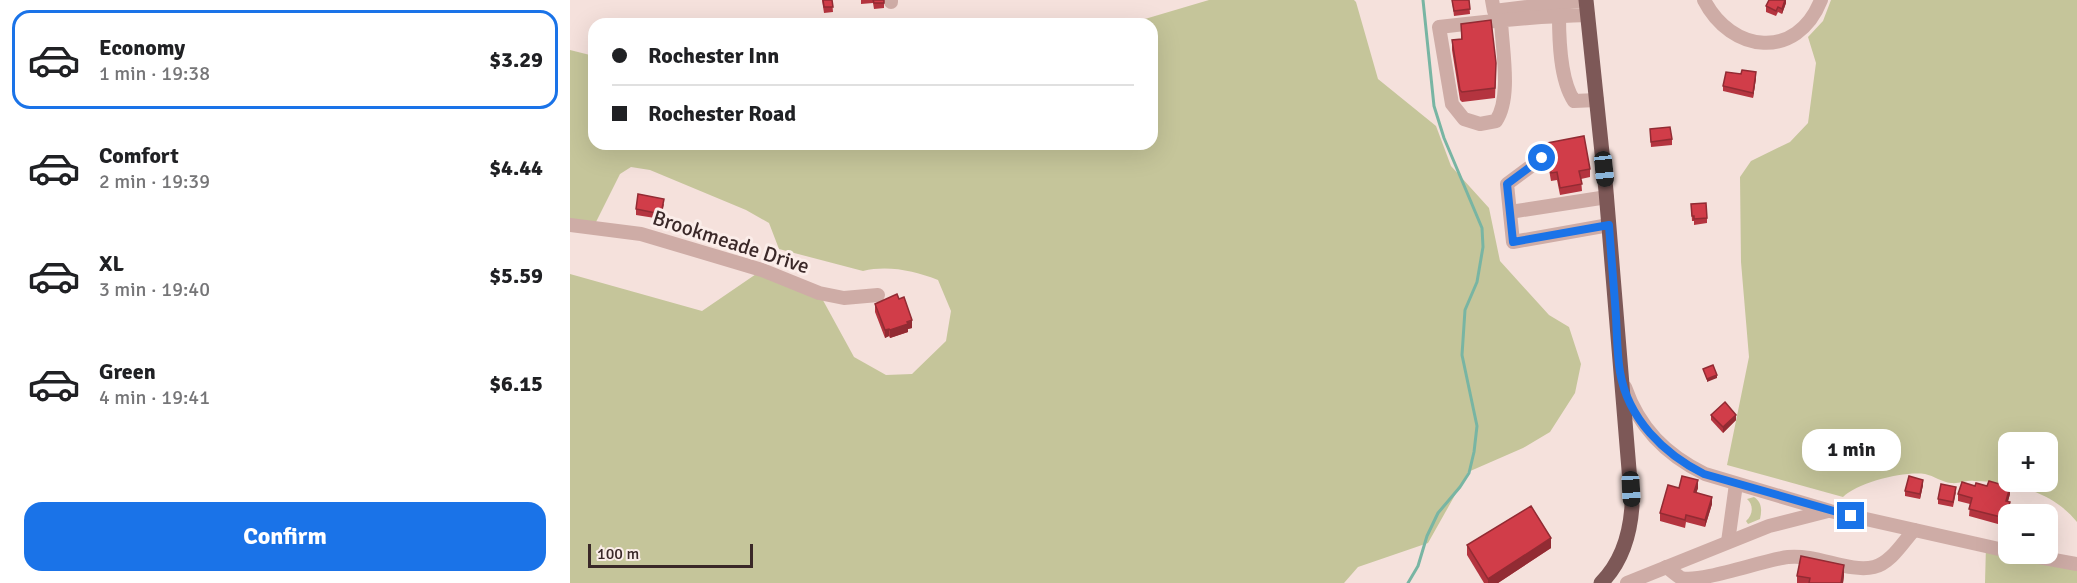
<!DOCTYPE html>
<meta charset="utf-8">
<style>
:root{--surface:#fff;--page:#f2f2f2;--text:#202124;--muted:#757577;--line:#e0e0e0;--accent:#1a73e8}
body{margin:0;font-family:Signika,sans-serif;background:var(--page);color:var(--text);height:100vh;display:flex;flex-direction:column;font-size:22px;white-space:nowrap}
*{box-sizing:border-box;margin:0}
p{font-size:20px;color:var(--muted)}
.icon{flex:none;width:33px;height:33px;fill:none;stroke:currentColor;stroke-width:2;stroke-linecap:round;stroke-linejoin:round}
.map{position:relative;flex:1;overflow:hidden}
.panel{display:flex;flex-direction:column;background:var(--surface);width:570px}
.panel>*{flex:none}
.top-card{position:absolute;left:18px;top:18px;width:570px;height:132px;border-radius:18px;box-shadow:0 6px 24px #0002;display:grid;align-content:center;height:132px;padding:0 24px;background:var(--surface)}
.controls{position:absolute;left:1428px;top:432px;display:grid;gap:12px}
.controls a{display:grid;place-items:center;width:60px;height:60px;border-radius:12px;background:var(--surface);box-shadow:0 6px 24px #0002;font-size:30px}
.scale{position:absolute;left:18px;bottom:15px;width:165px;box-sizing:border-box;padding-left:6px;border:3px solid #3a2828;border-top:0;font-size:16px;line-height:21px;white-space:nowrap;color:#3a2828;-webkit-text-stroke:4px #fbede9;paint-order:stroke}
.end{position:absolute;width:27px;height:27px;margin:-14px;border:8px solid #1a73e8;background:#fff;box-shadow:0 0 0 3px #fff}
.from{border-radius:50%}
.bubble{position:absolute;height:42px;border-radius:18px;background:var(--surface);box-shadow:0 6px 24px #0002;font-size:20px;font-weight:800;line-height:42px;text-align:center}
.car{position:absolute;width:18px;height:36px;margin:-18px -9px;border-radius:8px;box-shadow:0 0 4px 2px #0007;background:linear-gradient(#222 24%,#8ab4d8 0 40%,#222 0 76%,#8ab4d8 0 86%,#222 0)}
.top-card b{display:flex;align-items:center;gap:21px;height:57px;font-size:22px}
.top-card b+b{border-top:2px solid var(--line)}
.top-card i{width:15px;height:15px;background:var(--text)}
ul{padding:10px 0 0;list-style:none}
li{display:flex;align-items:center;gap:18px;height:99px;margin:0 12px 9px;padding:0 12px;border:3px solid transparent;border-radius:18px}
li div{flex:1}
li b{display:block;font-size:22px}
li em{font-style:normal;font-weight:800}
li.on{border-color:var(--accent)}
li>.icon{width:54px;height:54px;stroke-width:1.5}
.cta{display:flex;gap:12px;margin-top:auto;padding:12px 24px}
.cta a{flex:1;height:69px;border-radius:18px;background:var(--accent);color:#fff;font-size:24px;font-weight:800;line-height:69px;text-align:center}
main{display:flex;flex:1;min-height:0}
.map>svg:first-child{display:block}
.green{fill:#c5c59a;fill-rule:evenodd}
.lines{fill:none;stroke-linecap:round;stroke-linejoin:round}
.stream{stroke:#78b5a3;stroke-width:3}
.minor{stroke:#ceaca6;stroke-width:14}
.major{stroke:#7d5857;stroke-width:15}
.wall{fill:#b4343f}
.shaded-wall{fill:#922b33}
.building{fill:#d13d49;stroke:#922b33;stroke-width:1.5}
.route{stroke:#1a73e8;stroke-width:8}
.labels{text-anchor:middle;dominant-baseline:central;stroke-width:6;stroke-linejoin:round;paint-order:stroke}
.street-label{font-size:21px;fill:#3a2828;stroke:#fbede9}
</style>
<main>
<section class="panel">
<ul>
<li class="on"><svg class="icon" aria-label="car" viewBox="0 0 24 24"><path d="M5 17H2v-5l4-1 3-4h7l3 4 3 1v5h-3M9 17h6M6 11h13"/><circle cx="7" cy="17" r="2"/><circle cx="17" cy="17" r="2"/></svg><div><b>Economy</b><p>1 min · 19:38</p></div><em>$3.29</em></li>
<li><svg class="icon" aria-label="car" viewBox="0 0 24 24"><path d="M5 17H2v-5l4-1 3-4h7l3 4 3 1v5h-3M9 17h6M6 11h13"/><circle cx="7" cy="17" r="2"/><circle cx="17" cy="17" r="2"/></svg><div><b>Comfort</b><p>2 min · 19:39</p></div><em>$4.44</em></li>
<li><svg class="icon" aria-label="car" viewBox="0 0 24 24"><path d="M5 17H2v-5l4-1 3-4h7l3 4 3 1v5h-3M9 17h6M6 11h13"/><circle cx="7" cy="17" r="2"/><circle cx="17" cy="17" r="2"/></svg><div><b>XL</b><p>3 min · 19:40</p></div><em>$5.59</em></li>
<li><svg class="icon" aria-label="car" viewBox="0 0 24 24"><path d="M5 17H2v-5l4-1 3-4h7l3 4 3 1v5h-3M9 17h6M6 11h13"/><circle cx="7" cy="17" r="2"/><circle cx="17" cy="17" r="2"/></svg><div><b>Green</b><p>4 min · 19:41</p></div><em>$6.15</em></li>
</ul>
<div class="cta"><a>Confirm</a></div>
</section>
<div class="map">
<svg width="1507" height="583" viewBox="0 0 1507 583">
<rect width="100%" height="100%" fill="#f5e1dc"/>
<g class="green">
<path d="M639 0H784L786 2 808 79 866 126 881 166 919 208 930 261 979 315 999 327 1011 364 1005 393 980 432 953 448 898 472 858 543 788 567 774 583H0V274L132 311 192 270 249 293 284 357 316 375 342 374 376 341 381 311 368 280C345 271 318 265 293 271L209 249 199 223 176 210 80 170 61 167 50 174 23 228 0 225V50L24 56V144H582V24H558Z"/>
<path d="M1261 0H1507V522C1482 491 1442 482 1404 481 1397 480 1389 484 1381 483 1372 482 1364 476 1355 474 1334 471 1288 482 1273 497L1157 465 1179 357 1171 262 1170 177 1181 161 1220 142 1238 123 1246 63 1238 37 1253 21ZM1438 442H1478V482H1438Z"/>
<path d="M1184 497C1192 502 1192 510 1190 519L1178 524 1176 521C1183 515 1184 505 1177 499Z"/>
<path d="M1416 546C1445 556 1477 558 1507 564V583H1415Z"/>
</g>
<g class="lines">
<path class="stream" d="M838 583 848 566 857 536 868 513 890 487 899 473 904 452 907 426 892 355 895 310 907 282 913 247 912 228 874 138 864 106 853 0"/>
<g class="minor">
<path d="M321 0V2"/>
<path d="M922 0 924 11 1016 0"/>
<path d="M1134 0C1161 53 1227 61 1251 0"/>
<path d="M989 15C989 41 990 80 1004 101L1027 100"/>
<path d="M931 20C932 49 942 97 926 121L910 124 894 119 882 104 869 27C919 21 968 16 1018 15"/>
<path d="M972 158 937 184 943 242 1039 225"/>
<path d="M940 212 1037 197"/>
<path d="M0 225 71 234 192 270 249 293 274 298 308 295"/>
<path d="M1055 387C1069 428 1096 455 1135 474L1260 511 1438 551"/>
<path d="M1158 542 1166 484"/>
<path d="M1452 554 1507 564"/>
<path d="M1096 567C1101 570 1106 575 1111 578 1132 583 1193 560 1218 557 1247 554 1279 573 1304 567 1321 563 1333 542 1344 530"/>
<path d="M1057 583 1199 526 1258 511"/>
</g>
<path class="major" d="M1016 0 1036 191 1062 506C1060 535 1052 562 1031 583"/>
</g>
<g class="wall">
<path d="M252 0H262L263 12 254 13Z"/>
<path d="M291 0H314V8L304 9 303 3 291 4Z"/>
<path d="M882 0H899L900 14 884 16Z"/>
<path d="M1216 0V3L1212 14 1208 12 1206 16 1196 12V6Z"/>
<path d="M891 24 926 73 925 98 892 102 890 100 882 50V40L891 39Z"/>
<path d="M1186 78 1183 98 1153 91V86Z"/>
<path d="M1080 129 1102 139V145L1081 147Z"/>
<path d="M977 143 1020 169V177L1011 179 1012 191 990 195 987 180 981 181 978 164 979 154 977 150Z"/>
<path d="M94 204 91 219 66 215V209Z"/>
<path d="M1121 204 1137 218V223L1124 225V221H1122Z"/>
<path d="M305 304 342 328 338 329V332L320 338 319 336 315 338 305 312Z"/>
<path d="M1141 415 1166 420 1153 433 1141 420Z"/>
<path d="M1353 485 1350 499 1335 496V491Z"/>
<path d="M1405 486 1440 494 1438 501 1440 509 1435 526 1399 516 1400 504 1388 501V494Z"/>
<path d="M1109 488H1128L1126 493 1142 504 1135 527 1116 522 1115 528 1090 521V513Z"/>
<path d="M1386 492 1383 507 1368 504V499Z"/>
<path d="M897 545 981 548 928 583H914L897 555Z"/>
<path d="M1274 575 1273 583H1227V576Z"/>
</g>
<g class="shaded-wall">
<path d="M1215 0H1216V3L1212 14V9Z"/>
<path d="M1186 72V78L1183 98V93Z"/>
<path d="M342 320V328L338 329V332L320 338V330Z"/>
<path d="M319 329V336L315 338V330Z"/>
<path d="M1147 375V378L1137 382V379Z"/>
<path d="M1166 415V420L1153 433V427Z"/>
<path d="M1128 480V488L1124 500V492Z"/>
<path d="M1353 480V485L1350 499V494Z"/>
<path d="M1440 487V494L1436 508V501Z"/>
<path d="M1142 497V504L1135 527V520Z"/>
<path d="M1440 502V509L1435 526V518Z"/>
<path d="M981 538V548L928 583H918V579Z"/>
<path d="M1274 565V575L1273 583H1271Z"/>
</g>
<g class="building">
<path d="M253 0H262L263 7H254Z"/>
<path d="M303 0H314V3H304Z"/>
<path d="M882 0H899L900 9 884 11Z"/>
<path d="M1199 0H1215L1212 9 1208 7 1206 11 1196 6Z"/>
<path d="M921 20 926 63 925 88 892 92 890 90 882 40 892 39 891 24Z"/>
<path d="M1172 70 1186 72 1183 93 1153 86 1156 72 1171 74Z"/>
<path d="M1100 127 1102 139 1081 142 1080 129Z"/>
<path d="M1014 136 1020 169 1009 171 1012 184 990 188 987 172 981 173 978 156 981 149 977 143Z"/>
<path d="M68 194 94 199 91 214 66 209Z"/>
<path d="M1136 203 1137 218 1124 219V216H1122L1121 204Z"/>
<path d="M327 294 329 299 334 297 342 320 337 322 338 324 320 330 319 329 315 330 305 304Z"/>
<path d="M1143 365 1147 375 1137 379 1133 369Z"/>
<path d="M1155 402 1166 415 1153 427 1141 415Z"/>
<path d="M1112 476 1128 480 1124 492 1142 497 1135 520 1116 515 1115 520 1090 513 1098 485 1109 488Z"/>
<path d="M1339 476 1353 480 1350 494 1335 491Z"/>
<path d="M1419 481 1440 487 1436 501 1440 502 1435 518 1399 509 1402 498 1388 494 1392 482 1405 486 1406 483 1417 486Z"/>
<path d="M1371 484 1386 487 1383 502 1368 499Z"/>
<path d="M961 506 981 538 918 579 897 545Z"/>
<path d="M1231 556 1274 565 1271 583H1239L1240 578 1227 576Z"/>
</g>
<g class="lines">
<path class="route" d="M972 158 937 184 943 242 1039 225C1041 256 1044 286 1046 317 1047 335 1047 354 1050 372 1058 419 1094 454 1134 474L1281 516"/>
</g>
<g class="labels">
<g class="street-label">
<text transform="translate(161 242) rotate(18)">Brookmeade Drive</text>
</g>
</g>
</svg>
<div class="controls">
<a>+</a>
<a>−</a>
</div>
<div class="scale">100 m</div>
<i class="end from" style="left:972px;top:158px"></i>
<i class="end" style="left:1281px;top:516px"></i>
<div class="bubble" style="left:1232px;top:429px;width:99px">1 min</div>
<i class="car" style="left:1034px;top:169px;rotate:174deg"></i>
<i class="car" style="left:1061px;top:489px;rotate:177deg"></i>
<div class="top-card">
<b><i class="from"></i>Rochester Inn</b>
<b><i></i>Rochester Road</b>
</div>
</div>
</main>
